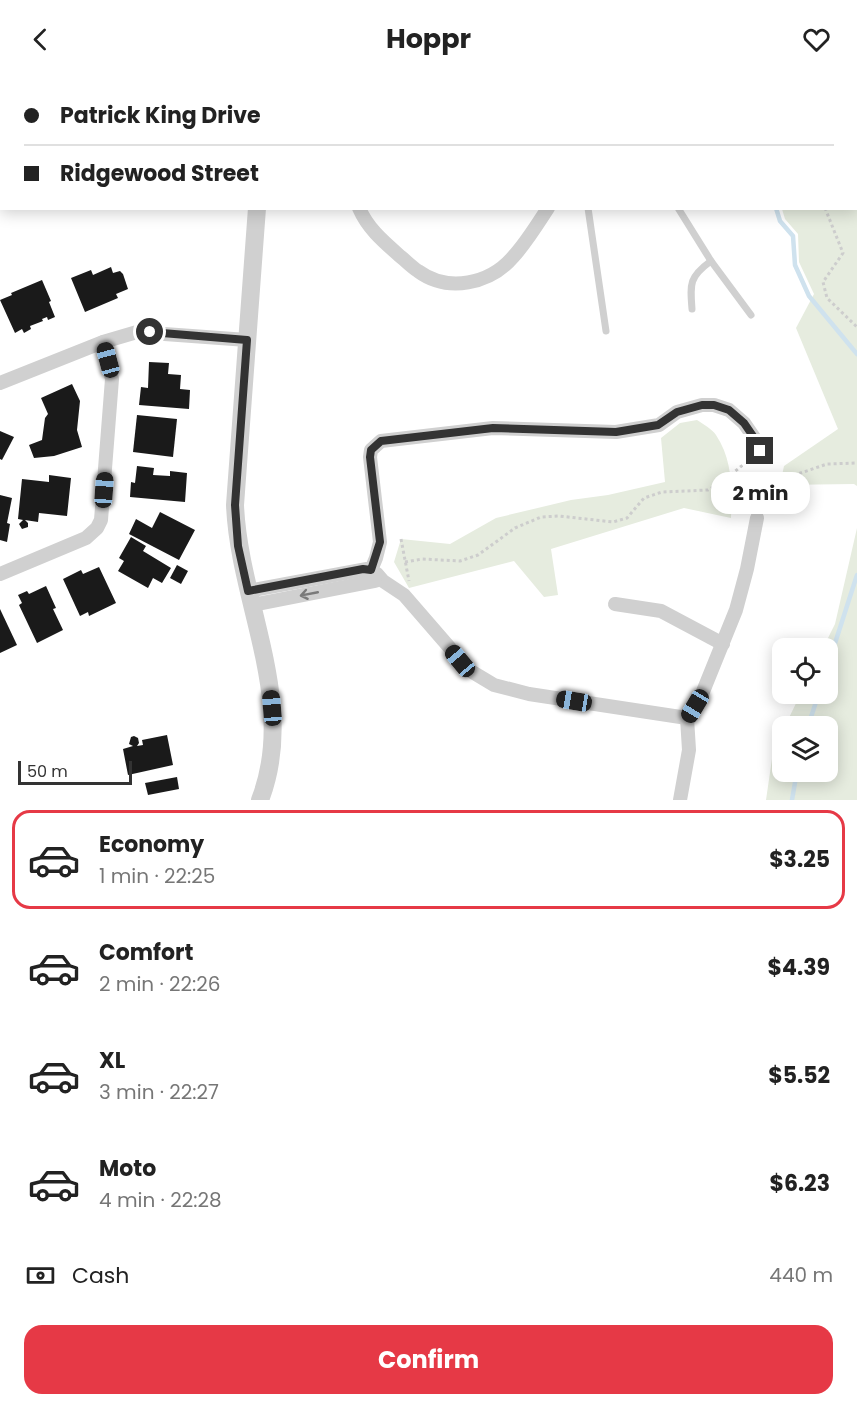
<!DOCTYPE html>
<meta charset="utf-8">
<style>
:root{--surface:#fff;--page:#f6f6f6;--text:#222;--muted:#767676;--line:#e0e0e0;--accent:#e63946}
body{margin:0;font-family:Poppins,sans-serif;background:var(--page);color:var(--text);height:100vh;display:flex;flex-direction:column;font-size:22px;white-space:nowrap}
*{box-sizing:border-box;margin:0}
p{font-size:20px;color:var(--muted)}
.icon{flex:none;width:33px;height:33px;fill:none;stroke:currentColor;stroke-width:2;stroke-linecap:round;stroke-linejoin:round}
.map{position:relative;height:722px;overflow:hidden}
.panel{display:flex;flex-direction:column;background:var(--surface);flex:1}
.panel>*{flex:none}
.banner{position:absolute;left:0px;top:0px;width:858px;height:132px;box-shadow:0 3px 15px #0003;display:grid;align-content:center;height:132px;padding:0 24px;background:var(--surface)}
.buttons{position:absolute;left:772px;top:560px;display:grid;gap:12px}
.buttons a{display:grid;place-items:center;width:66px;height:66px;border-radius:12px;background:var(--surface);box-shadow:0 3px 15px #0003;font-size:30px}
.scale{position:absolute;left:18px;bottom:15px;width:114px;box-sizing:border-box;padding-left:6px;border:3px solid #333;border-top:0;font-size:16px;line-height:21px;white-space:nowrap;color:#333;-webkit-text-stroke:4px #fff;paint-order:stroke}
.end{position:absolute;width:27px;height:27px;margin:-14px;border:8px solid #333;background:#fff;box-shadow:0 0 0 3px #fff}
.from{border-radius:50%}
.bubble{position:absolute;height:42px;border-radius:18px;background:var(--surface);box-shadow:0 3px 15px #0003;font-size:20px;font-weight:700;line-height:42px;text-align:center}
.car{position:absolute;width:18px;height:36px;margin:-18px -9px;border-radius:8px;box-shadow:0 0 4px 2px #0007;background:linear-gradient(#222 24%,#8ab4d8 0 40%,#222 0 76%,#8ab4d8 0 86%,#222 0)}
.banner b{display:flex;align-items:center;gap:21px;height:57px;font-size:22px}
.banner b+b{border-top:2px solid var(--line)}
.banner i{width:15px;height:15px;background:var(--text)}
ul{padding:10px 0 0;list-style:none}
li{display:flex;align-items:center;gap:18px;height:99px;margin:0 12px 9px;padding:0 12px;border:3px solid transparent;border-radius:18px}
li div{flex:1}
li b{display:block;font-size:22px}
li em{font-style:normal;font-weight:700}
li.current{border-color:var(--accent)}
li>.icon{width:54px;height:54px;stroke-width:1.5}
.pay{display:flex;align-items:center;gap:15px;height:66px;padding:0 24px;font-size:22px}
.pay p{margin-inline-start:auto}
.button{display:flex;gap:12px;margin-top:auto;padding:12px 24px}
.button a{flex:1;height:69px;border-radius:18px;background:var(--accent);color:#fff;font-size:24px;font-weight:700;line-height:69px;text-align:center}
header{display:flex;justify-content:space-between;align-items:center;height:78px;padding:0 24px;background:var(--surface);font-size:27px;font-weight:700}
.map>svg:first-child{display:block}
.green{fill:#e6ecdf}
.lines{fill:none;stroke-linecap:round;stroke-linejoin:round}
.stream{stroke:#cfe2ee;stroke-width:4.5}
.building{fill:#1a1a1a}
.path{stroke:#cdcdcd;stroke-width:3;stroke-dasharray:3 3;stroke-linecap:butt}
.service{stroke:#d0d0d0;stroke-width:7}
.minor{stroke:#d0d0d0;stroke-width:14}
.tertiary{stroke:#d0d0d0;stroke-width:18}
.oneway{stroke:#7a7a7a}
.route{stroke:#333;stroke-width:8}
</style>
<header><svg class="icon" aria-label="back" viewBox="0 0 24 24"><path d="M15 5l-7 7 7 7"/></svg>Hoppr<svg class="icon" aria-label="heart" viewBox="0 0 24 24"><path d="M12 20l-8-8c-3-5 5-10 8-4 3-6 11-1 8 4z"/></svg></header>
<div class="map">
<svg width="857" height="722" viewBox="0 0 857 722">
<rect width="100%" height="100%" fill="#fff"/>
<g class="green">
<path d="M779 0H857V408L854 406 780 407 784 388 838 351 796 250 814 216 799 184 798 156 785 141 782 131 856 130V2L777 1Z"/>
<path d="M697 342C703 346 712 351 716 357 733 383 732 411 731 440L684 430 551 471 558 517 544 519 514 483 409 510 394 484 401 461 450 466 496 440 571 422 608 417 665 404 661 360 680 345Z"/>
<path d="M857 450V722H766L773 674 783 653V693H828V648H785L801 615H828V570H823L835 546Z"/>
</g>
<g class="lines">
<g class="stream">
<path d="M770 2 771 0"/>
<path d="M776 130 780 143 793 158 795 187 809 218 857 276"/>
<path d="M828 587 857 497"/>
<path d="M808 648 819 615"/>
<path d="M792 722 797 693"/>
</g>
</g>
<g class="building">
<path d="M111 189 113 195 120 193 123 196 128 211 116 216 118 220 85 234 71 200 91 192 93 197Z"/>
<path d="M42 202 51 223 49 224 55 239 48 242 47 239 42 241 43 243 30 248 31 251 24 255 22 251 15 255 0 222 12 217 11 215Z"/>
<path d="M149 284 169 285 168 296 181 297 180 311 190 312 189 331 139 327 141 309 148 310Z"/>
<path d="M72 306 80 323 77 352 82 369 54 378 34 380 29 367 42 362 45 340 48 336 41 320Z"/>
<path d="M137 337 177 341 173 379 133 374Z"/>
<path d="M0 353 14 359 2 382 0 381Z"/>
<path d="M137 388 154 390 153 397 170 398V393L187 395 185 424 130 419 131 404 135 405Z"/>
<path d="M49 397 71 400 67 438 39 435 38 444 25 442 28 445V449L22 451 19 446 23 442 18 441 22 401 49 404Z"/>
<path d="M0 417 12 420 7 445 10 446 7 464 0 462Z"/>
<path d="M160 434 195 452 179 482 129 456 136 441 152 450Z"/>
<path d="M131 459 146 468 143 473 171 490 162 505 153 500 148 510 118 493 124 483 119 480Z"/>
<path d="M177 487 188 493 181 506 170 500Z"/>
<path d="M99 489 116 525 89 538 88 534 80 538 63 501 81 492 83 496Z"/>
<path d="M46 508 56 530 53 531 63 552 37 565 19 527 22 525 18 517 27 513 29 516Z"/>
<path d="M0 531 17 567 0 575Z"/>
<path d="M167 657 173 687 128 697 123 671 133 668 129 666 131 659 134 658 138 660 139 665 137 668 143 667 142 662Z"/>
<path d="M177 699 179 711 148 717 145 705Z"/>
</g>
<g class="lines">
<g class="path">
<path d="M835 2V0"/>
<path d="M825 130 843 175 823 204 827 220 857 249"/>
<path d="M723 403 728 406 789 399 827 386 857 385"/>
<path d="M728 406 729 413 740 415 755 413 759 417V426"/>
<path d="M401 461 409 503"/>
<path d="M405 484 422 481 460 483 478 477 515 450 541 439 559 438 613 444 627 440 644 420 662 414 708 412 723 403 749 382"/>
</g>
<g class="service">
<path d="M633 0V2"/>
<path d="M588 130 606 253"/>
<path d="M678 130 711 183 751 237"/>
<path d="M692 231C690 206 689 199 711 183"/>
</g>
<g class="minor">
<path d="M122 0 124 2"/>
<path d="M582 0V2"/>
<path d="M12 2 16 0"/>
<path d="M362 2V0"/>
<path d="M0 7 2 6"/>
<path d="M359 130C368 151 384 164 401 179 406 183 412 189 418 193 448 215 490 206 513 179 526 165 537 147 548 130"/>
<path d="M0 305 103 264 137 254 247 262"/>
<path d="M0 496 86 460 97 450 101 442 112 301 103 264"/>
<path d="M366 504 376 480 380 464 370 379 371 372 381 363 493 350 616 354 659 347 677 334 702 327H714L729 332 744 345 755 361 760 373"/>
<path d="M248 513 367 491 377 496 383 503 404 517 469 592 494 607 529 616 687 640"/>
<path d="M615 526 661 533 723 566"/>
<path d="M252 527 375 503"/>
<path d="M680 722 689 672 687 640 702 616 736 532 747 491 757 440"/>
</g>
<g class="tertiary">
<path d="M268 0V2"/>
<path d="M257 130 235 427C239 525 298 624 260 722"/>
</g>
</g>
<defs><path id="oneway-shaft" d="M-6 0H5M1.5-3L5.5 0L1.5 3" fill="none" stroke-width="1.6" stroke-linecap="round" stroke-linejoin="round" transform="scale(1.5)"/></defs>
<use class="oneway" href="#oneway-shaft" transform="translate(309 516) rotate(169)"/>
<g class="lines">
<path class="route" d="M150 254 247 262 235 427 238 468 248 513 363 491 371 492 380 464 370 379 371 372 381 363 493 350 616 354 658 347 677 334 702 327H714L729 332 744 345 755 361 760 373"/>
</g>
</svg>
<div class="buttons">
<a><svg class="icon" aria-label="locate" viewBox="0 0 24 24"><circle cx="12" cy="12" r="6"/><path d="M12 2v4M12 18v4M2 12h4M18 12h4"/></svg></a>
<a><svg class="icon" aria-label="layers" viewBox="0 0 24 24"><path d="M12 4l9 5-9 5-9-5zM3 14l9 5 9-5"/></svg></a>
</div>
<div class="scale">50 m</div>
<i class="end from" style="left:150px;top:254px"></i>
<i class="end" style="left:760px;top:373px"></i>
<div class="bubble" style="left:711px;top:394px;width:99px">2 min</div>
<i class="car" style="left:108px;top:282px;rotate:345deg"></i>
<i class="car" style="left:104px;top:412px;rotate:4deg"></i>
<i class="car" style="left:460px;top:583px;rotate:320deg"></i>
<i class="car" style="left:574px;top:623px;rotate:279deg"></i>
<i class="car" style="left:695px;top:628px;rotate:211deg"></i>
<i class="car" style="left:272px;top:630px;rotate:355deg"></i>
<div class="banner">
<b><i class="from"></i>Patrick King Drive</b>
<b><i></i>Ridgewood Street</b>
</div>
</div>
<section class="panel">
<ul>
<li class="current"><svg class="icon" aria-label="car" viewBox="0 0 24 24"><path d="M5 17H2v-5l4-1 3-4h7l3 4 3 1v5h-3M9 17h6M6 11h13"/><circle cx="7" cy="17" r="2"/><circle cx="17" cy="17" r="2"/></svg><div><b>Economy</b><p>1 min · 22:25</p></div><em>$3.25</em></li>
<li><svg class="icon" aria-label="car" viewBox="0 0 24 24"><path d="M5 17H2v-5l4-1 3-4h7l3 4 3 1v5h-3M9 17h6M6 11h13"/><circle cx="7" cy="17" r="2"/><circle cx="17" cy="17" r="2"/></svg><div><b>Comfort</b><p>2 min · 22:26</p></div><em>$4.39</em></li>
<li><svg class="icon" aria-label="car" viewBox="0 0 24 24"><path d="M5 17H2v-5l4-1 3-4h7l3 4 3 1v5h-3M9 17h6M6 11h13"/><circle cx="7" cy="17" r="2"/><circle cx="17" cy="17" r="2"/></svg><div><b>XL</b><p>3 min · 22:27</p></div><em>$5.52</em></li>
<li><svg class="icon" aria-label="car" viewBox="0 0 24 24"><path d="M5 17H2v-5l4-1 3-4h7l3 4 3 1v5h-3M9 17h6M6 11h13"/><circle cx="7" cy="17" r="2"/><circle cx="17" cy="17" r="2"/></svg><div><b>Moto</b><p>4 min · 22:28</p></div><em>$6.23</em></li>
</ul>
<div class="pay"><svg class="icon" aria-label="cash" viewBox="0 0 24 24"><path d="M3 7h18v10H3z"/><circle cx="12" cy="12" r="2"/></svg>Cash<p>440 m</p></div>
<div class="button"><a>Confirm</a></div>
</section>
